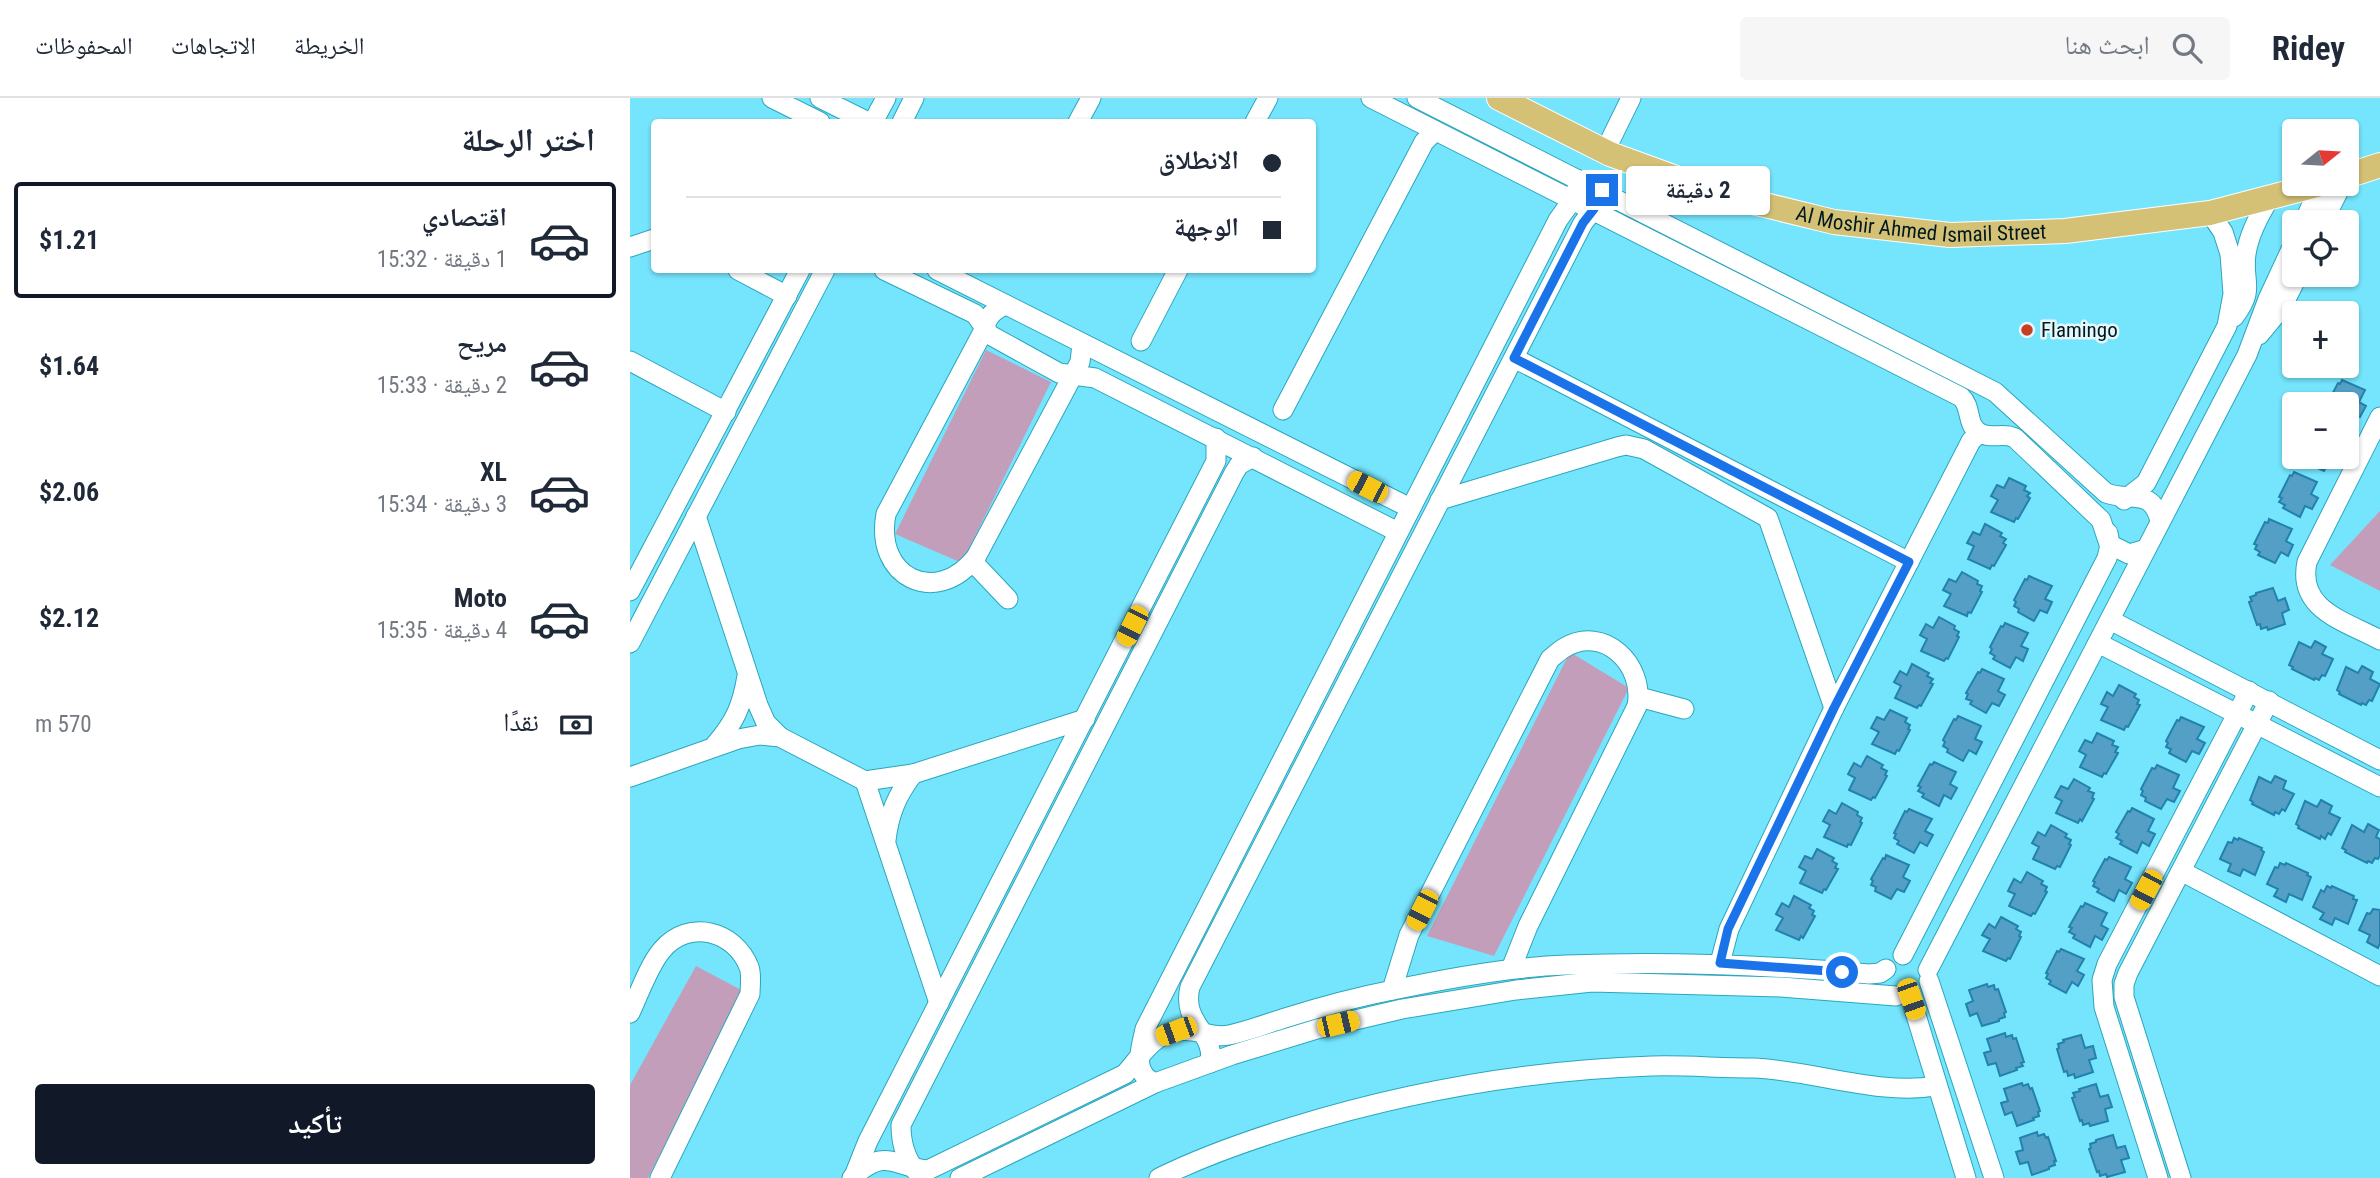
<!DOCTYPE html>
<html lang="ar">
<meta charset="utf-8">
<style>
:root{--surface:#fff;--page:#f6f6f7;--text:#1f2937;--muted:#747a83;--line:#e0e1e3;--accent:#111827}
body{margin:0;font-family:"Roboto Condensed","Noto Naskh Arabic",sans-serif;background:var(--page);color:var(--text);direction:rtl;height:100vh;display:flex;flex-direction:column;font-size:26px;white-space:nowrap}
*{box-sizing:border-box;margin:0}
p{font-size:23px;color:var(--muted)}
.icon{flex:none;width:38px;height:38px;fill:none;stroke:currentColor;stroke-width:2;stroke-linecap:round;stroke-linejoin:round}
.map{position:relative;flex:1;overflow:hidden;direction:ltr}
.side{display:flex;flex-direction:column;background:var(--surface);width:630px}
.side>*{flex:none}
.guide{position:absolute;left:21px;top:21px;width:665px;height:154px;border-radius:7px;box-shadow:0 2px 5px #0004;direction:rtl;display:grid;align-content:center;height:154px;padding:0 35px;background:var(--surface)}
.needle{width:46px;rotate:72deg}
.controls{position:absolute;left:1652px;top:21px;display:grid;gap:14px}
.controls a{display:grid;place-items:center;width:77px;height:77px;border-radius:7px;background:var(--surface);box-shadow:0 2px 5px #0004;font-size:35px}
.end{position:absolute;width:32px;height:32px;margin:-16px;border:9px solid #1a73e8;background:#fff;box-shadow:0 0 0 4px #fff}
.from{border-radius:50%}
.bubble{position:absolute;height:49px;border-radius:7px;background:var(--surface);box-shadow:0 2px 5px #0004;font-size:23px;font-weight:700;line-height:49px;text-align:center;direction:rtl}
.car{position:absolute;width:21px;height:42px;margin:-21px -10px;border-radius:9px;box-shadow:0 0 5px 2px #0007;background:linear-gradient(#f5c518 24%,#345 0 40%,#f5c518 0 76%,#345 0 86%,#f5c518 0)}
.guide b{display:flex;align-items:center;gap:24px;height:66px;font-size:26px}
.guide b+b{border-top:2px solid var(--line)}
.guide i{width:18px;height:18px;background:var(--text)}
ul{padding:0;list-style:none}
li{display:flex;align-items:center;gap:21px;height:116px;margin:0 14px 10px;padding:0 21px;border:4px solid transparent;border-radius:7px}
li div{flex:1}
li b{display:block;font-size:26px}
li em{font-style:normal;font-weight:700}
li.selected{border-color:var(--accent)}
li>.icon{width:63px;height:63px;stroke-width:1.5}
h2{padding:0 35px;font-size:32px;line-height:84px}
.pay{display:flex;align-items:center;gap:18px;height:77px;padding:0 35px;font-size:26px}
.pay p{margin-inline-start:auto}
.cta{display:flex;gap:14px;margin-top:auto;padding:14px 35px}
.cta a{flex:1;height:80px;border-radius:7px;background:var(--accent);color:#fff;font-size:28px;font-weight:700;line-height:80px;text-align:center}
header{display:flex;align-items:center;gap:42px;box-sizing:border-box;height:98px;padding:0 35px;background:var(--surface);border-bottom:2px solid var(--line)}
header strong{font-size:33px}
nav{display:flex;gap:38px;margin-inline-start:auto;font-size:24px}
.search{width:490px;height:63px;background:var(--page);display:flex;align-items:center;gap:18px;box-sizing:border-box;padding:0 24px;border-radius:7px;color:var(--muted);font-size:26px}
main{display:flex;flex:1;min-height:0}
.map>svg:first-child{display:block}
.green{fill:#c39ebb}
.building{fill:#549fc6;stroke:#2382ad;stroke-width:2}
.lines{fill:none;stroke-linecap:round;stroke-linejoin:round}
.minor-casing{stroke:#2ba6bc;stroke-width:21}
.major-casing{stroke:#fff;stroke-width:26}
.minor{stroke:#fff;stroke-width:19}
.major{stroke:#d4c176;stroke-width:24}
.route{stroke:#1a73e8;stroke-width:9}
.poi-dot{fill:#c93e21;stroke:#e4f7fc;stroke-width:2.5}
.labels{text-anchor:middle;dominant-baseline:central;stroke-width:5;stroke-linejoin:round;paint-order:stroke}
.street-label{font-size:21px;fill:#02191e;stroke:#e4f7fc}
.poi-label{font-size:21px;fill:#02191e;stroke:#e4f7fc;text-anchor:start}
</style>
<header>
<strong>Ridey</strong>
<div class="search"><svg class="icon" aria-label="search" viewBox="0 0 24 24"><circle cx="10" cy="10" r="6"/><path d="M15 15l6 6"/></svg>ابحث هنا</div>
<nav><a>الخريطة</a><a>الاتجاهات</a><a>المحفوظات</a></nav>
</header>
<main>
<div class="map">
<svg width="1750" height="1080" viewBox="0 0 1750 1080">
<rect width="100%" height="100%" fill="#75e5fd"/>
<g class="green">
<path d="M356 252 421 284 332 465 265 436Z"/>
<path d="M1750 413V493L1700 467Z"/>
<path d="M940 554 999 590 864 858 797 838Z"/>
<path d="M66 868 115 894 18 1080H0V987Z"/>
</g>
<g class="building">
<path d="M1712 282 1735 292 1729 304 1736 308 1730 319 1723 315 1718 326 1717 306H1697L1708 285 1710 286Z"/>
<path d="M1674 359H1710L1707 366 1700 362 1694 373 1677 365 1679 362Z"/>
<path d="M1664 374 1687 384 1681 396 1688 400 1682 411 1675 408 1670 419 1653 410 1655 407 1649 404 1652 400 1649 399 1660 377 1662 378Z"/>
<path d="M1379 380 1396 388 1394 392 1400 395 1397 398 1400 400 1388 421 1386 420 1384 424 1361 414 1368 402 1361 398 1367 387 1374 390Z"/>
<path d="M1639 421 1662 431 1656 443 1663 447 1658 458 1651 454 1645 465 1628 457 1630 454 1625 451 1627 447 1624 446 1635 424 1638 425Z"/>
<path d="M1355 426 1372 435 1370 438 1376 441 1373 445 1376 447 1364 468 1362 467 1360 471 1338 461 1344 448 1337 445 1343 434 1350 437Z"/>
<path d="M1332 474 1348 483 1347 486 1352 488 1350 493 1352 494 1341 515 1338 514 1337 518 1314 508 1321 496 1313 492 1319 481 1326 484Z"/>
<path d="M1399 478 1422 488 1415 501 1422 504 1417 515 1410 512 1404 523 1388 514 1389 511 1384 508 1386 504 1384 502 1395 481 1397 482Z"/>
<path d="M1643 490 1648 503 1655 500 1659 512 1652 515 1655 526 1638 532 1637 529 1631 531 1630 526 1627 527 1619 504 1622 503 1620 499 1626 497V495Z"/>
<path d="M1309 519 1325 528 1324 531 1329 534 1327 538 1329 539 1318 561 1316 560 1314 563 1291 553 1297 541 1290 537 1296 526 1303 530Z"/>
<path d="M1375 525 1398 535 1391 548 1398 551 1393 563 1386 559 1380 570 1363 561 1365 558 1360 555 1362 551 1360 549 1371 528 1373 529Z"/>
<path d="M1685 543 1696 549 1692 556 1703 561 1695 578 1692 577 1689 582 1685 580 1684 582 1662 571 1663 569 1659 567 1669 544 1681 550Z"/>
<path d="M1282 566 1299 575 1297 578 1303 581 1300 585 1303 586 1291 608 1289 607 1287 610 1265 600 1271 588 1264 584 1270 573 1277 577Z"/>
<path d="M1732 568 1743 574 1740 581 1750 586 1742 603 1739 602 1736 607 1732 605 1731 607 1709 596 1710 594 1707 592 1716 569 1728 575Z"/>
<path d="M1352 571 1374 581 1368 593 1375 597 1369 608 1362 605 1356 615 1340 606 1342 603 1336 601 1338 596 1336 595 1348 574 1350 575Z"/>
<path d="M1489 587 1506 596 1504 599 1509 602 1507 606 1510 607 1498 629 1496 628 1494 632 1471 622 1478 609 1471 606 1477 594 1483 598Z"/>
<path d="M1260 612 1277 620 1275 624 1280 627 1278 631 1280 632 1269 653 1267 652 1265 656 1242 646 1249 634 1241 630 1247 619 1254 622Z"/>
<path d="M1328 618 1351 628 1345 641 1352 644 1346 656 1339 652 1333 663 1317 654 1318 651 1313 648 1315 644 1313 642 1324 621 1326 622Z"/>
<path d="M1551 619 1574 629 1567 641 1575 645 1569 656 1562 653 1556 664 1539 655 1541 651 1536 649 1538 645 1536 643 1547 622 1549 623Z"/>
<path d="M1467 635 1484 643 1482 647 1488 649 1485 654 1488 655 1476 676 1474 675 1472 679 1450 669 1456 657 1449 653 1455 642 1462 645Z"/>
<path d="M1237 658 1253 667 1251 670 1257 673 1255 677 1257 678 1245 700 1243 699 1241 702 1219 692 1225 680 1218 676 1224 665 1231 669Z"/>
<path d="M1304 664 1326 674 1320 686 1327 690 1321 701 1314 697 1309 708 1292 699 1294 696 1288 693 1291 689 1288 688 1300 666 1302 667Z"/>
<path d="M1527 667 1549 677 1543 690 1550 693 1544 704 1537 701 1531 711 1515 703 1516 700 1511 697 1513 693 1511 691 1522 670 1525 671Z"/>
<path d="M1645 678 1656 683 1653 691 1664 696 1655 713 1652 711 1649 716 1645 714 1644 717 1622 706 1623 704 1620 702 1629 679 1641 685Z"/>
<path d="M1444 681 1460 690 1458 693 1464 695 1462 700 1464 701 1452 723 1450 721 1448 725 1426 715 1432 703 1425 699 1431 688 1438 691Z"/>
<path d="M1691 702 1702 708 1699 715 1710 720 1701 737 1698 735 1695 741 1691 738 1690 741 1668 730 1669 728 1666 726 1675 703 1687 709Z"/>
<path d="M1212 705 1228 714 1227 717 1232 720 1230 724 1232 725 1221 747 1218 746 1217 749 1194 739 1200 727 1193 723 1199 712 1206 716Z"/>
<path d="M1502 710 1524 721 1518 733 1525 736 1519 748 1512 744 1507 755 1490 746 1492 743 1486 740 1489 736 1486 734 1498 713 1500 714Z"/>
<path d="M1279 711 1302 721 1295 733 1303 737 1297 748 1290 744 1284 755 1267 746 1269 743 1264 740 1266 736 1264 735 1275 713 1277 714Z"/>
<path d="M1738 726 1749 732 1746 739 1750 741V757L1748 761 1745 760 1742 765 1738 763 1737 765 1715 754 1716 752 1712 750 1722 727 1734 734Z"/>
<path d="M1421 727 1437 736 1435 739 1441 742 1439 746 1441 747 1430 769 1427 768 1425 771 1403 761 1409 749 1402 745 1408 734 1415 738Z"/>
<path d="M1604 740 1608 742 1609 740 1632 750 1631 752 1634 754 1625 777 1613 771 1610 778 1598 773 1601 766 1590 761 1598 744 1602 745Z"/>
<path d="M1187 751 1204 760 1202 763 1207 766 1205 770 1208 771 1196 792 1194 791 1192 795 1170 785 1176 773 1169 769 1175 758 1182 761Z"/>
<path d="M1256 757 1279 767 1273 779 1280 783 1274 794 1267 791 1261 801 1245 793 1246 789 1241 787 1243 783 1241 781 1253 760 1255 761Z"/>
<path d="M1479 759 1501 769 1495 781 1502 785 1496 796 1489 792 1484 803 1467 794 1469 791 1463 788 1465 784 1463 783 1475 761 1477 762Z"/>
<path d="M1650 765 1655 767 1656 765 1678 775 1677 777 1681 779 1672 802 1659 796 1656 804 1644 798 1648 791 1637 786 1645 769 1648 770Z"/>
<path d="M1397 774 1413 783 1411 786 1417 789 1415 793 1417 794 1405 816 1403 815 1401 818 1379 808 1385 796 1378 793 1384 781 1391 785Z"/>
<path d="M1697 788 1701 790 1702 788 1724 798 1723 801 1727 802 1718 826 1705 820 1702 827 1690 821 1694 815 1683 809 1691 792 1694 794Z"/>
<path d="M1164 798 1181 807 1179 810 1184 813 1182 817 1185 818 1173 840 1171 838 1169 842 1146 832 1153 820 1146 816 1152 805 1159 809Z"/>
<path d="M1455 805 1477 815 1471 827 1478 831 1472 842 1465 838 1460 849 1443 840 1445 837 1439 834 1442 830 1439 829 1451 808 1453 809Z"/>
<path d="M1743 811 1750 812V845L1748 850 1737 844 1740 837 1729 832 1737 815 1740 816Z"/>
<path d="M1371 819 1388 828 1386 831 1391 834 1389 838 1391 839 1380 861 1378 860 1376 863 1353 853 1360 841 1352 837 1359 826 1365 830Z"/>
<path d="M1431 851 1454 861 1447 873 1454 877 1448 888 1442 884 1436 895 1419 886 1421 883 1416 880 1418 876 1416 875 1427 853 1429 854Z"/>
<path d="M1357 886 1358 889 1364 887 1365 892 1368 891 1376 914 1374 915 1375 919 1369 921V923L1352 928 1347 915 1340 918 1336 906 1343 903 1339 892Z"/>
<path d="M1375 935 1376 939 1382 937 1383 941 1386 940 1394 964 1391 965 1393 968 1386 970 1387 972 1370 978 1366 965 1358 967 1354 955 1361 953 1357 941Z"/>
<path d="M1451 937 1455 950 1463 948 1466 960 1459 962 1463 974 1445 980 1444 976 1438 978 1437 973 1434 974 1427 951 1429 950 1428 946 1434 944 1433 942Z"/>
<path d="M1392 985 1393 988 1398 986 1400 991 1402 990 1410 1013 1408 1014 1409 1018 1403 1020 1404 1022 1387 1028 1382 1014 1375 1017 1371 1005 1378 1003 1374 991Z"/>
<path d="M1466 986 1470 999 1478 997 1482 1009 1475 1011 1478 1023 1460 1028 1459 1025 1453 1027 1452 1022 1450 1023 1442 1000 1445 999 1443 995 1450 993 1449 991Z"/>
<path d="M1407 1034 1408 1038 1414 1036 1416 1040 1418 1039 1426 1063H1424L1425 1067 1419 1069V1071L1402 1077 1398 1064 1390 1066 1386 1054 1393 1052 1390 1040Z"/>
<path d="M1483 1037 1487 1050 1495 1048 1499 1060 1491 1062 1495 1074 1477 1079 1476 1076 1470 1078 1469 1073 1467 1074 1459 1051 1461 1050 1460 1046 1466 1044V1042Z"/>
</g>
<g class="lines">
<defs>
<g id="minor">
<path d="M142 0 190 24"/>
<path d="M190 0 238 24"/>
<path d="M741 0 1331 299C1343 310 1335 329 1352 336 1364 341 1373 334 1385 340L1471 422 1479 446 1499 456 1516 451"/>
<path d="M787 0 1365 294 1476 395C1500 404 1523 389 1530 424"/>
<path d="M243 24 256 0"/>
<path d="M272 24 284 0"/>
<path d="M448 24 461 0"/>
<path d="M625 24 638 0"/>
<path d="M975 53 1001 0"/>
<path d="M1674 124 1691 86"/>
<path d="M1693 124 1712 86"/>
<path d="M0 149 24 141"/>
<path d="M108 172 157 198"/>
<path d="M254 172 345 216 360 237 429 275 465 280 768 434"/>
<path d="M307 172 780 410"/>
<path d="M376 207C363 212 357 219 354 232L256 416C244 479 306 510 346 459L450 264 452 246"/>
<path d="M1604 219C1626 190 1612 185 1616 156 1619 136 1629 117 1640 100"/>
<path d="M1629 237 1652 209 1668 177"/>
<path d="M511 243 548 172"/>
<path d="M884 260 1279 464"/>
<path d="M0 263 96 314"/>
<path d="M653 312 794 44 805 33"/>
<path d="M1750 319 1677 464C1667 512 1715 523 1750 542"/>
<path d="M810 402 987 349 996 347 1014 351 1138 420 1204 610"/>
<path d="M1494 402 1516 385 1597 228 1603 196 1600 156 1593 134 1580 115"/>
<path d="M66 418 128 607 136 625 150 639"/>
<path d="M343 464 378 501"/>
<path d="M0 493 170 172"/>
<path d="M1480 522 1750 662"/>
<path d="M0 545 195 172"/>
<path d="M1468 545 1750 689"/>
<path d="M1009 599 1054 611"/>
<path d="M85 647C105 624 112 608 117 578"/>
<path d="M0 679 108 641 130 637 150 639 235 683 283 676 455 621"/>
<path d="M235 683 309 905"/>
<path d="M256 742C259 716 267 697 283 676"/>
<path d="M1551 773 1750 878"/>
<path d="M1273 857 1477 460 1480 447 1478 435"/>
<path d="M1090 865 1099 831 1204 610 1341 343 1349 335"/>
<path d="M1298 872 1617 257 1638 201 1664 145"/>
<path d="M1299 883 1364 1080"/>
<path d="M762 892 779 837 920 561C925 557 929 553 934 550 974 526 1015 567 1007 608L898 828 881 871"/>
<path d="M1281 901 1336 1080"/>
<path d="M0 915C9 896 19 867 32 852 59 820 105 833 119 869 122 877 120 888 120 896L30 1080"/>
<path d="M580 965C586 934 551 926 560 889L953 125 964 111 972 92"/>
<path d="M525 985C501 975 511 951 515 931L928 122 943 101 950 82"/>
<path d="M286 1073C275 1060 271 1044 271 1027L604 375 609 367 623 359"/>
<path d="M224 1078 238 1043 586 363V340"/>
<path d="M222 1080C256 1048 263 1069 298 1072L495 976C515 953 527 929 562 933 575 934 585 940 599 937 618 933 636 926 655 920 690 909 727 899 763 892 819 880 879 869 936 867 1037 863 1138 867 1239 876L1250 875 1256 871"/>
<path d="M330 1080 525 985 602 957 687 931 772 911 886 892 962 884 1151 889 1266 898"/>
<path d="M529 1080C571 1059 617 1043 662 1029 779 993 900 972 1022 968 1055 967 1089 970 1123 970 1182 972 1249 998 1306 988"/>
<path d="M1528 1080 1474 909 1472 882 1477 866 1619 593"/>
<path d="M1551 1080 1494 899V886L1498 875 1639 603"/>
</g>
<g id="major">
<path id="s1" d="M869 0 980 56 1090 96 1204 124 1320 137 1435 133 1580 115 1691 86"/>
<path d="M1717 78 1750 67"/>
</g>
</defs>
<use href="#minor" class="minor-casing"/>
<use href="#major" class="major-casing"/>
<use href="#minor" class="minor"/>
<use href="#major" class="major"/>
</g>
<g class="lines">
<path class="route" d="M972 92 964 111 953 125 884 260 1279 464 1204 610 1098 831 1090 865 1212 874"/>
</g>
<circle class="poi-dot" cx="1397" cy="232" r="7"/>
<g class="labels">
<g class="street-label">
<text stroke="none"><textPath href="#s1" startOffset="446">Al Moshir Ahmed Ismail Street</textPath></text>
</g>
<g class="poi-label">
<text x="1411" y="232">Flamingo</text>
</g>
</g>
</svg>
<div class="controls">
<a><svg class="needle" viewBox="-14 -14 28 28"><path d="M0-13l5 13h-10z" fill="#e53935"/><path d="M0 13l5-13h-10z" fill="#747a83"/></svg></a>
<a><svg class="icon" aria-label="locate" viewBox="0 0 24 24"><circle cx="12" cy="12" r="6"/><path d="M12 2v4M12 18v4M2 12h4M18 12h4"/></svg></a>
<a>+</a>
<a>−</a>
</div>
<i class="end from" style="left:1212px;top:874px"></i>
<i class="end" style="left:972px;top:92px"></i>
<div class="bubble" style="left:996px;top:68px;width:144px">2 دقيقة</div>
<i class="car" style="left:737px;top:389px;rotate:297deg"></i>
<i class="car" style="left:502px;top:528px;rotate:207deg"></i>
<i class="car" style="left:1516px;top:792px;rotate:208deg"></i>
<i class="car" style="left:792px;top:812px;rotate:207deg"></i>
<i class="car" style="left:1281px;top:901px;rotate:161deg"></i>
<i class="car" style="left:708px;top:926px;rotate:77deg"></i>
<i class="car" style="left:546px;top:933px;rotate:250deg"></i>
<div class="guide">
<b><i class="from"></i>الانطلاق</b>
<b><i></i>الوجهة</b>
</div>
</div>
<section class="side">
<h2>اختر الرحلة</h2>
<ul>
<li class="selected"><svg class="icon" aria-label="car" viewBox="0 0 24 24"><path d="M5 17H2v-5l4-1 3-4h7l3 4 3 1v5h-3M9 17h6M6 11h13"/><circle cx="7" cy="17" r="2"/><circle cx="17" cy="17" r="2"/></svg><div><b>اقتصادي</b><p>1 دقيقة · 15:32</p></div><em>$1.21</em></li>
<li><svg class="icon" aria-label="car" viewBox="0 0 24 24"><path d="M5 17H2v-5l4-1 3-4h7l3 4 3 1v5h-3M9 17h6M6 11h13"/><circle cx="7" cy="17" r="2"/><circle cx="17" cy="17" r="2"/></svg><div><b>مريح</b><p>2 دقيقة · 15:33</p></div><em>$1.64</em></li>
<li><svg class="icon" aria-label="car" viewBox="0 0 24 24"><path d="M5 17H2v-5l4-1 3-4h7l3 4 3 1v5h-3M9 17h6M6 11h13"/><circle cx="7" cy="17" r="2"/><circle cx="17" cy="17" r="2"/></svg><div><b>XL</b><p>3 دقيقة · 15:34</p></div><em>$2.06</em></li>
<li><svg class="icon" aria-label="car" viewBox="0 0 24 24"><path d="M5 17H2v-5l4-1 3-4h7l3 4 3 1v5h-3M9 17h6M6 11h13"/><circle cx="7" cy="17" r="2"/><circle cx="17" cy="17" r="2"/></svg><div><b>Moto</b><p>4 دقيقة · 15:35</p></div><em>$2.12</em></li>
</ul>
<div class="pay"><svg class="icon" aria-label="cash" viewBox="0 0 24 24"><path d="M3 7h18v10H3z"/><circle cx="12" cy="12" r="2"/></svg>نقدًا<p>570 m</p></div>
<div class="cta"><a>تأكيد</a></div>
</section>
</main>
